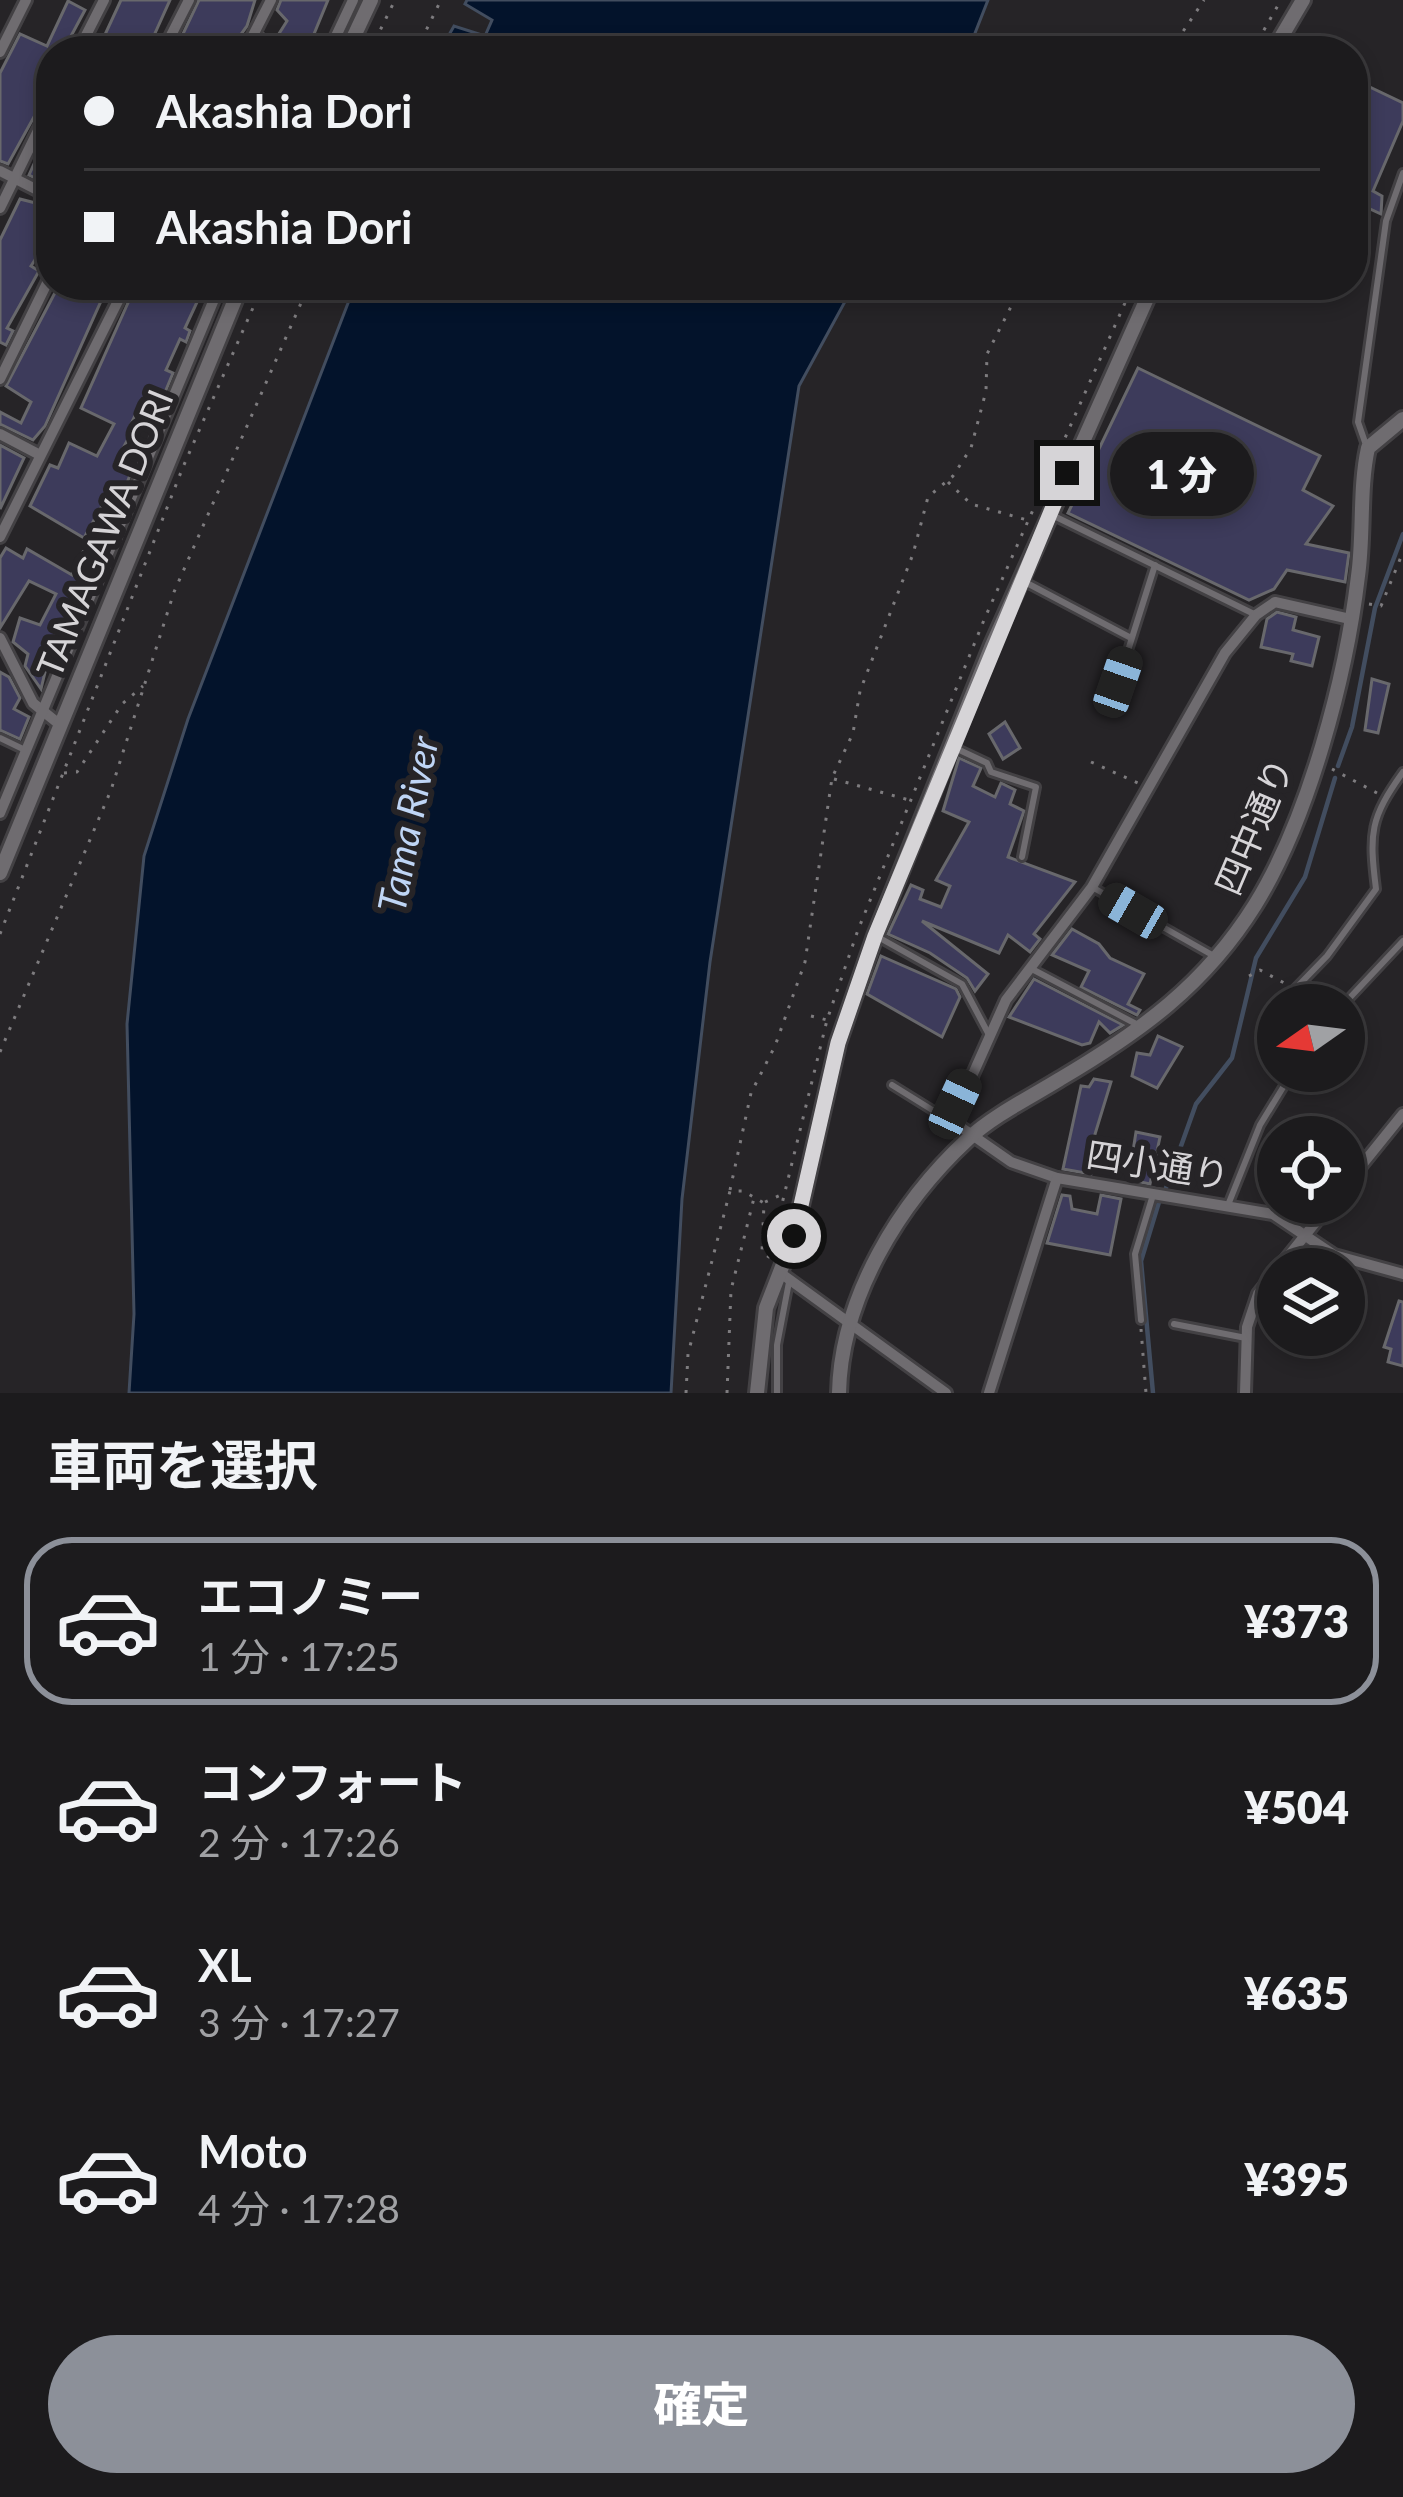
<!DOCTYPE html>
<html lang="ja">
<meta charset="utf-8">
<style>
:root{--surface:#1c1b1d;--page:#29282a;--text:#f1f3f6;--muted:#a0a1a4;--line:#3a393b;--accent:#8c9099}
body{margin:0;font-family:Lato,"Noto Sans JP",sans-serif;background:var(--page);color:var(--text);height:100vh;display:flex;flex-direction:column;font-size:45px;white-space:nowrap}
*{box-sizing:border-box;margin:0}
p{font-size:39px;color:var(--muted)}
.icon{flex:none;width:66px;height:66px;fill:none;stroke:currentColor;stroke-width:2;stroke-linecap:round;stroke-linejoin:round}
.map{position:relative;height:1393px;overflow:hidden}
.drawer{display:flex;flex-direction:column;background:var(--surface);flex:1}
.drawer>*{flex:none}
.banner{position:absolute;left:36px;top:36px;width:1332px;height:264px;border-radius:48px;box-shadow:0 6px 18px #0003,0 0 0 3px var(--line);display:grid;align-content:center;height:264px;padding:0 48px;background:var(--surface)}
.needle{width:78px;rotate:256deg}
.fabs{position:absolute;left:1257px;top:984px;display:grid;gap:24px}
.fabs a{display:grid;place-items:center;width:108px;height:108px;border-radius:50%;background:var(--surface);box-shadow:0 6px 18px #0003,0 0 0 3px var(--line);font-size:60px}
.end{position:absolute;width:54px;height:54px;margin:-27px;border:15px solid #d6d4d7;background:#111;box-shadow:0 0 0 6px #111}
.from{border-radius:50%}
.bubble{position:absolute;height:84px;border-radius:42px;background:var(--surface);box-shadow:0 6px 18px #0003,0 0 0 3px var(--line);font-size:39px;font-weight:800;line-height:84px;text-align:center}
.car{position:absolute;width:36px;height:72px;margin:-36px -18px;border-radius:15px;box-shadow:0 0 9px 3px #0007;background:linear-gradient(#222 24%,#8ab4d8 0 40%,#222 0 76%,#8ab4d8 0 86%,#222 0)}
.banner b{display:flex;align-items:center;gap:42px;height:114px;font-size:45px}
.banner b+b{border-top:3px solid var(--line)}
.banner i{width:30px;height:30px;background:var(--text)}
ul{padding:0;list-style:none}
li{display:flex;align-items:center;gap:36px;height:168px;margin:0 24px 18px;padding:0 24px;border:6px solid transparent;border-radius:48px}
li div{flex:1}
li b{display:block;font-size:45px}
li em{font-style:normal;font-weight:800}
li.selected{border-color:var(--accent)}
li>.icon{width:108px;height:108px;stroke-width:1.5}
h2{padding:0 48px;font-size:54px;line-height:144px}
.cta{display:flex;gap:24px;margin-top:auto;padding:24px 48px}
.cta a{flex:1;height:138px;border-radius:72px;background:var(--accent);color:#fff;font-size:48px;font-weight:800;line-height:138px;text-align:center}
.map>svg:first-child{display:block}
.water{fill:#03132b;stroke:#424d5f;stroke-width:3}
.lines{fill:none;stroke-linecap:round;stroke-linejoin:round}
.stream{stroke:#424d5f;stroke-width:4.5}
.building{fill:#3d3b5b;stroke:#68686c;stroke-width:3}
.service-casing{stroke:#434144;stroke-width:12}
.minor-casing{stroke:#434144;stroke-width:16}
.tertiary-casing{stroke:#434144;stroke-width:20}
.path{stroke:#7e7c7f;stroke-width:3;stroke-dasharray:3 9;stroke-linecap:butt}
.service{stroke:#6f6c70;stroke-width:6}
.minor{stroke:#6f6c70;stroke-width:10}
.tertiary{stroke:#6f6c70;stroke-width:14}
.route{stroke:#d6d4d7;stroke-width:15}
.labels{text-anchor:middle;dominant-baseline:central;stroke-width:12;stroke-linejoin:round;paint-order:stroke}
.street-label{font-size:36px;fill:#d6d4d7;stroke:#262427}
.water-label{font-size:39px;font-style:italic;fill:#bfd5f5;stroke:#262427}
</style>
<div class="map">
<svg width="1403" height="1393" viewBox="0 0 1403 1393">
<rect width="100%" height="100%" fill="#262427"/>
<g class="water">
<path d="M467 0H988L968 51H440L454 26 485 36 492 20 465 4Z"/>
<path d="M355 285H854L799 386 710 962 682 1199 671 1393H129L134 1314 127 1024 144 856 188 719Z"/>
</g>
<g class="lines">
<g class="stream">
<path d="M1338 766 1352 727 1375 608 1403 534"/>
<path d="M1166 1188 1196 1104 1232 1058 1256 958 1305 877 1335 778"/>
<path d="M1153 1393 1141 1261 1159 1202"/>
</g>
</g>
<g class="building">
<path d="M121 0H170L147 51H89L97 36 103 39Z"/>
<path d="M199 0H255L247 26 229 51H208L181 38Z"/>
<path d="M281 0H328L307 51 257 49 264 34 275 40 287 21 277 10Z"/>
<path d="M68 1 85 10 63 51H51L45 97 8 164 0 161V73L20 34 47 46Z"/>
<path d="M1353 79 1403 103V121L1373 191 1382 196 1381 214 1353 201Z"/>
<path d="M51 126V186L29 175Z"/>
<path d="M20 199 51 207V247L45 244 31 266 39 271 7 328 13 331 6 345 0 342V240Z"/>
<path d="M59 285H115L107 301 102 299 45 426 33 440 0 424V412L21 423 31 402 6 386Z"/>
<path d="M136 285H205L185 328 190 331 186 342 180 339 166 370 173 373 161 402 145 395 130 426 134 428 115 463 132 470 123 493 108 495 84 538 30 506 50 465 58 468 69 443 97 456 114 424 81 408Z"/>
<path d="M1138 368 1320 456 1303 490 1333 506 1306 544 1349 553 1345 582 1287 570 1274 589 1249 600 1068 513Z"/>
<path d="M0 445 24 458 0 509Z"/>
<path d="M6 548 23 558 27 549 72 575 83 552 96 558 52 643 41 689 25 666 28 654 13 642 20 618 40 625 56 594 29 581 0 628V558Z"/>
<path d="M1277 612 1296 617 1293 630 1319 637 1312 666 1291 661 1293 654 1261 647 1267 619Z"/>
<path d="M0 672 9 677 20 698 14 709 29 717 20 739 0 730Z"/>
<path d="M1372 679 1389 684 1378 733 1365 730Z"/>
<path d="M1005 722 1020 748 1003 759 989 734Z"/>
<path d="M959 758 981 768 973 786 995 797 1001 783 1015 790 1010 804 1024 811 1008 857 1075 882 1034 934 1040 939 1030 952 1008 935 999 953 922 921 988 974 975 991 967 978 930 953 888 934 911 885 923 890 920 899 941 907 950 886 936 880 969 822 943 811Z"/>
<path d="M1072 929 1099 944 1110 958 1144 974 1128 1004 1140 1010 1137 1015 1081 987 1089 971 1052 955Z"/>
<path d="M881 956 956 989 960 997 942 1037 867 994Z"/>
<path d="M1034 979 1123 1025 1110 1033 1099 1022 1090 1043 1082 1045 1009 1017Z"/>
<path d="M1158 1036 1182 1047 1157 1088 1132 1076 1137 1053 1150 1055Z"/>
<path d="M1094 1079 1111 1082 1088 1157 1095 1158 1091 1174 1063 1169 1081 1086 1089 1087Z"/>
<path d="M1136 1132 1160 1137 1150 1184 1131 1180 1132 1172 1117 1169 1121 1149 1133 1151Z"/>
<path d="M1062 1195 1070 1196 1072 1209 1097 1214 1101 1195 1121 1199 1110 1255 1047 1243Z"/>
<path d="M1399 1301 1403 1302V1366L1388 1362 1391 1349 1384 1347Z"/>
</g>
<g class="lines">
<defs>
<g id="service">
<path d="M1366 445 1358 422 1386 221 1403 173"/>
<path d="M1054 516 1256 615"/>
<path d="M1023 581 1131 638"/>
<path d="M1118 682 1155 565"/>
<path d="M0 738 25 750"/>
<path d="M953 747 987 763 991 772 1036 787 1022 857"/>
<path d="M1092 887 1214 956"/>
<path d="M878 937 962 984 988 1033"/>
<path d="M1030 968 1140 1026"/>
<path d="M1314 1005 1295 989 1327 956 1376 889C1369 833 1370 818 1403 772"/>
<path d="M1343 1005 1403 941"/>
<path d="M892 1085 950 1121"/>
<path d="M1228 1205 1260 1125 1293 1071"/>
<path d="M1141 1320 1135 1254 1153 1195"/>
<path d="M1174 1324 1246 1338"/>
<path d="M777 1393V1345L789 1282"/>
</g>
<g id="minor">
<path d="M78 51 104 0"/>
<path d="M163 51 189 0"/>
<path d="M245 51 271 0"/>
<path d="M329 51 353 0"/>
<path d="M0 52 26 0"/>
<path d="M0 171 51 197"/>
<path d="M0 208 51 104"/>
<path d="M0 379 51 275"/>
<path d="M0 434 40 455"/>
<path d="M0 537 126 285"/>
<path d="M1350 619 1275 602 1256 615 1225 653 1092 887 1006 1000 952 1121 1011 1162 1057 1178 1273 1214 1334 1255 1403 1274"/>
<path d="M0 638 33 703 59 724"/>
<path d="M0 813 220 285"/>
<path d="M1344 1187 1403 1114"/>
<path d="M779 1272 946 1393"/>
<path d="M989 1393 1057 1178"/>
<path d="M1245 1393 1247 1327 1258 1294 1331 1203"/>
</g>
<g id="tertiary">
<path d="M347 51 371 0"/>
<path d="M1273 51 1303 0"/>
<path d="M0 873 241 285"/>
<path d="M757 1393 766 1308 794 1236 838 1043 875 936 992 645 1153 285"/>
<path d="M839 1393C841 1297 900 1202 968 1139 994 1115 1031 1097 1060 1079 1140 1032 1205 985 1255 905 1309 818 1346 677 1358 576 1364 534 1359 489 1368 448L1403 419"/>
</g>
</defs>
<use href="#service" class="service-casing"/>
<use href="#minor" class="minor-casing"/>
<use href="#tertiary" class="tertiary-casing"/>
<g class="path">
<path d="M370 51 395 0"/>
<path d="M416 51 441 0"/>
<path d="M1170 51 1204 0"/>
<path d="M1252 51 1281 0"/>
<path d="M948 482 971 504 1027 520"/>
<path d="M1369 604 1381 606 1403 552"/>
<path d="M1091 762 1138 783"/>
<path d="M1332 769 1377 793"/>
<path d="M64 773 77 772 122 704 143 686"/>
<path d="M834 779 909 800"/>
<path d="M0 934 183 467 263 285"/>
<path d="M1249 976 1260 970 1288 985"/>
<path d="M811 1016 827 1020"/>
<path d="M0 1052 111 790 174 592 309 285"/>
<path d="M730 1190 751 1093 775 1046 805 962 832 778 853 733 860 691 913 554 928 497 953 476 971 448 986 391 987 354 1022 285"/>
<path d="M765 1202 783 1194"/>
<path d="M1141 1329 1146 1393"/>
<path d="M686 1393 688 1354 730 1191H743L764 1203 762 1252 769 1257 827 1020 858 930 984 620 1133 285"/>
<path d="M727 1393 731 1290 754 1198"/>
</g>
<use href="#service" class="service"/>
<use href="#minor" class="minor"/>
<use href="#tertiary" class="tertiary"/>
</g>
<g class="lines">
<path class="route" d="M794 1236 838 1043 875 936 1067 473"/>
</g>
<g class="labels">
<g class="street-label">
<text transform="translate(104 533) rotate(-68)">TAMAGAWA DORI</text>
<text transform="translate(1253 826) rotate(-67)">四中通り</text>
<text transform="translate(1158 1164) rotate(9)">四小通り</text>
</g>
<g class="water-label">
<text transform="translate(407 824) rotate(-79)">Tama River</text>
</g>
</g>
</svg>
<div class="fabs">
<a><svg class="needle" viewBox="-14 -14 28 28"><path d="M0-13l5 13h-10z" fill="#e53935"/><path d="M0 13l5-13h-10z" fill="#a0a1a4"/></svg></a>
<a><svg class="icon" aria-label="locate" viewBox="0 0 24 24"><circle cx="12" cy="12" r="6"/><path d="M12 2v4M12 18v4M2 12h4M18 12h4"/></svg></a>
<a><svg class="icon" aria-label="layers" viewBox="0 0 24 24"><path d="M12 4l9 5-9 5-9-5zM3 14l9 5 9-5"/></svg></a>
</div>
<i class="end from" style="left:794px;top:1236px"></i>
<i class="end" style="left:1067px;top:473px"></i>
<div class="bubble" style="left:1110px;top:432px;width:144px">1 分</div>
<i class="car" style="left:1118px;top:682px;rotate:19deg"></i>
<i class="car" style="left:1133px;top:911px;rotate:300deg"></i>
<i class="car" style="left:955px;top:1104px;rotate:25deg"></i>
<div class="banner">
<b><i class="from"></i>Akashia Dori</b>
<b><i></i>Akashia Dori</b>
</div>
</div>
<section class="drawer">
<h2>車両を選択</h2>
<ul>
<li class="selected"><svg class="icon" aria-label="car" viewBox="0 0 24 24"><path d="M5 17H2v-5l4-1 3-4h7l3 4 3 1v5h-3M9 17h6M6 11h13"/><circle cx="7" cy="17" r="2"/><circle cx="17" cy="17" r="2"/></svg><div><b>エコノミー</b><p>1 分 · 17:25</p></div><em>¥373</em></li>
<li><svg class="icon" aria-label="car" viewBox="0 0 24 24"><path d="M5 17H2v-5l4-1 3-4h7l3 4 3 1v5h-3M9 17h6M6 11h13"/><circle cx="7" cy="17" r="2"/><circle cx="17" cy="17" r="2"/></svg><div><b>コンフォート</b><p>2 分 · 17:26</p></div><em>¥504</em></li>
<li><svg class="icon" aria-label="car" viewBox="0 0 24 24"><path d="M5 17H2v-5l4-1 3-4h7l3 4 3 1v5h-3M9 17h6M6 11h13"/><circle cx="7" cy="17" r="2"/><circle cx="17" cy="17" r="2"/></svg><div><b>XL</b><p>3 分 · 17:27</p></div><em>¥635</em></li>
<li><svg class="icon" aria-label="car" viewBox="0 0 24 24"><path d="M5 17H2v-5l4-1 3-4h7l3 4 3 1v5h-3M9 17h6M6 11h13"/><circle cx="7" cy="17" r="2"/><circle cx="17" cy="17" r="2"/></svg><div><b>Moto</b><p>4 分 · 17:28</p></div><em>¥395</em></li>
</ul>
<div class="cta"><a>確定</a></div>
</section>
